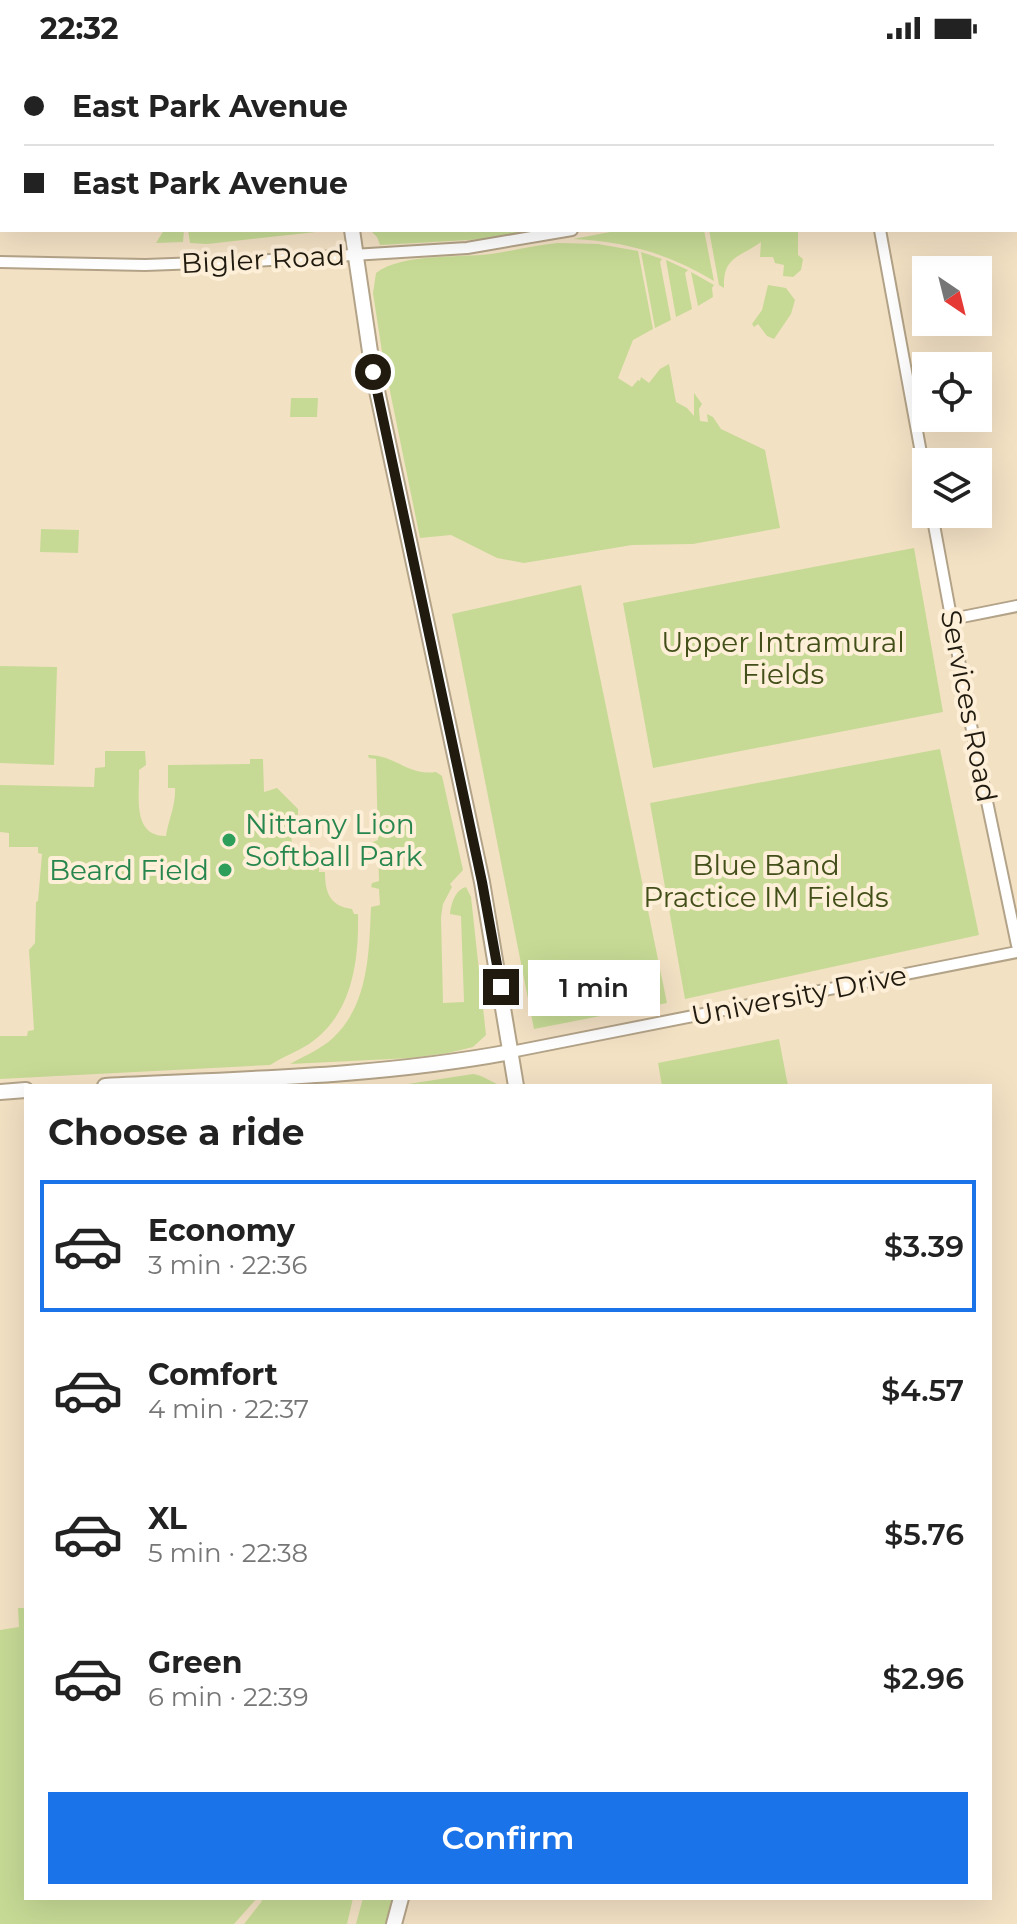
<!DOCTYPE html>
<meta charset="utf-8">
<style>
:root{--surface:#fff;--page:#f2f2f2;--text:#222;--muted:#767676;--line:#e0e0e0;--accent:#1a73e8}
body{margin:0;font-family:Montserrat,sans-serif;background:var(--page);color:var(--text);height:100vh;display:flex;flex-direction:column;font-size:30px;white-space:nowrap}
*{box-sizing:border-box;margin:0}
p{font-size:26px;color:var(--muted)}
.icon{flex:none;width:44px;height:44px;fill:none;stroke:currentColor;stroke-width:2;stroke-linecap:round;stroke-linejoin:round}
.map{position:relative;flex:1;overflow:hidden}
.panel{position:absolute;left:24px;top:1028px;width:968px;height:816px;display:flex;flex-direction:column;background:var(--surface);border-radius:0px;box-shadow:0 8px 32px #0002}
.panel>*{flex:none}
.guide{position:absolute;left:0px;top:0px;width:1018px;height:176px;box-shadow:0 8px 32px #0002;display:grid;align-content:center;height:176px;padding:0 24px;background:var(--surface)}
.needle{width:52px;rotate:145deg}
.controls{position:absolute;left:912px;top:200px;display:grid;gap:16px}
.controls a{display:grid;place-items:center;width:80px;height:80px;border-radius:0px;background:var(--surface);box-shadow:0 8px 32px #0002;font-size:40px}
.end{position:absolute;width:36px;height:36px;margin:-18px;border:10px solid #201a0f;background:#fff;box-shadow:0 0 0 4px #fff}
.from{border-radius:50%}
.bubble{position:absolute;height:56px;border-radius:0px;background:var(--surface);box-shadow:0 8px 32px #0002;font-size:26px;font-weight:600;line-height:56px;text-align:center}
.guide b{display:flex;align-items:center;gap:28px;height:76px;font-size:30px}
.guide b+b{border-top:2px solid var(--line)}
.guide i{width:20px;height:20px;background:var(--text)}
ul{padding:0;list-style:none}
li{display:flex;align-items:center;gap:24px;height:132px;margin:0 16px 12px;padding:0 8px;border:4px solid transparent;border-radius:0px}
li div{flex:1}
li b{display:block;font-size:30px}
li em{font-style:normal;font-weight:600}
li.on{border-color:var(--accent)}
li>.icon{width:72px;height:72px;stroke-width:1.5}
h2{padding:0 24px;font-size:36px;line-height:96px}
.cta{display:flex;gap:16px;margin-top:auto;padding:16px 24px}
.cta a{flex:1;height:92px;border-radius:0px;background:var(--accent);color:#fff;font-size:32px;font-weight:600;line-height:92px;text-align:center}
.status{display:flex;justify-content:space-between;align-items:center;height:56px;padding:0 40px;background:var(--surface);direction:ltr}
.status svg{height:22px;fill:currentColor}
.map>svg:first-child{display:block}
.green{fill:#c6da95}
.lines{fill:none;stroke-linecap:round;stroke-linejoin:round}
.minor-casing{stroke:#b3a388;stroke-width:14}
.secondary-casing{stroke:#b3a388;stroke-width:18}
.minor{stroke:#fff;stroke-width:10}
.secondary{stroke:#fff;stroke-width:14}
.route{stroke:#201a0f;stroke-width:10}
.leisure-dot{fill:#2e9e5b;stroke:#fdefd8;stroke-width:3}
.labels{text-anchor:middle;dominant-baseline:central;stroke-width:8;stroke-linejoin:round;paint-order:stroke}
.street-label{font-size:28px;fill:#201a0f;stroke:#fdefd8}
.park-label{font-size:28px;fill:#424f19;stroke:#fdefd8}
.leisure-label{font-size:28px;fill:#27864d;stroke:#fdefd8;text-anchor:start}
</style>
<div class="status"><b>22:32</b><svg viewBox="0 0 49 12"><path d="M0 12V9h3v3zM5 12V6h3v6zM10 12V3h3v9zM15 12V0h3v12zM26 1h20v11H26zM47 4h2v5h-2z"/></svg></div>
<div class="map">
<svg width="1017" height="1868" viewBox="0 0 1017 1868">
<rect width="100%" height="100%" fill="#f3e1c4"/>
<g class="green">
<path d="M201 0H326V2H200Z"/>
<path d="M353 0H1017V80L1016 2Z"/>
<path d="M164 174H184L183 186 156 187Z"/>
<path d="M188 174H334L207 188 190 187Z"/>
<path d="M370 174H541L485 183 380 189 377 181Z"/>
<path d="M621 174H704L714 225C670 198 624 185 573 183Z"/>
<path d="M709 174H798V199L803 203 801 214 793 221 783 220 784 209 775 207 773 201H760L761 186C739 202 723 200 724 232L719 229Z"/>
<path d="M558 187 598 188 638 195 653 273 633 284 618 322 632 331 638 324 640 325 641 321 649 327 660 313 669 308 676 346 687 352 694 360V337L702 348 699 353 700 365 708 366 707 358 713 361 721 373 765 394 780 472 693 488 632 489 524 507 497 502 451 479 420 482 382 296 373 237 376 217C402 197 458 202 491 198 513 195 536 189 558 187Z"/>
<path d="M641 196 662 203 660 206 671 264 655 272Z"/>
<path d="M666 204 688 214 685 217 692 253 676 261Z"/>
<path d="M691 216 714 229 712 232 713 241 698 250Z"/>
<path d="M768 229 786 232 795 244 791 258 774 283 767 280 758 268 754 271 752 268 762 254Z"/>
<path d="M291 342H318L317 361H290Z"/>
<path d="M41 473 79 474 78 497 40 496Z"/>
<path d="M914 492 943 656 653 712 623 547Z"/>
<path d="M581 529 667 947 534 973 452 558Z"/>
<path d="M0 610 57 611 54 709 0 707Z"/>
<path d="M940 693 979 879 685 943 650 747Z"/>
<path d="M105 695H145L146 709 139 714C140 739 131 780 166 780 168 765 176 749 175 732H168V709L250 708V703H263L264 736 277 732 298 753V759L290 765 294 812 310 811 313 815 315 811H319V816H325C325 837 330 850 352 853L354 858H358C359 906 352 959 309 988 297 996 282 1001 270 1009L0 1023V980H27L28 975 34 974 29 894 35 887 36 846 38 845 42 798 38 797V791H9V777L0 776V729L94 731 95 712 105 711Z"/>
<path d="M368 699C396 699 407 720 436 716L442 720 463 814 450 828 452 831 443 848 441 861 443 947 464 946 461 860 450 858C451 848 455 834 466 831L471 841 486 979 473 991 448 997 411 1002 290 1008C304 1000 321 993 333 982 369 948 369 896 371 851L380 849 379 833 371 831 372 827 379 825 378 790 370 787 378 784 376 703 369 702Z"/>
<path d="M779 983 788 1030H662L658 1007Z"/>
<path d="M473 1018C480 1018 494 1027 501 1030H395Z"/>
<path d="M18 1552H26V1842H257L234 1868H0V1574L19 1571Z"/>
<path d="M259 1842H353L347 1868H244L262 1845Z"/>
<path d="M363 1842H393L386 1868H356Z"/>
</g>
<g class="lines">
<defs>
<g id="minor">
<path d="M880 174 926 424"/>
<path d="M0 206 145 209 254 205 467 192 572 174"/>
<path d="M932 458 971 669 1017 889"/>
<path d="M952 563 1017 550"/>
<path d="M511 996 1017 896"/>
</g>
<g id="secondary">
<path d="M342 0V2"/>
<path d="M352 174 373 316 482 826 516 1030"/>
<path d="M105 1030C241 1023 377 1021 511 996"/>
<path d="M0 1036 26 1034"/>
<path d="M394 1868 401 1842"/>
</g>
</defs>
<use href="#minor" class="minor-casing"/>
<use href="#secondary" class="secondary-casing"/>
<use href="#minor" class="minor"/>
<use href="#secondary" class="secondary"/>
</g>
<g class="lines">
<path class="route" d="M373 316 482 826 501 931"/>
</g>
<g class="leisure-dot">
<circle cx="229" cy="784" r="8"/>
<circle cx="225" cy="814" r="8"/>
</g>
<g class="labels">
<g class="street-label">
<text transform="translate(263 203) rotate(-3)">Bigler Road</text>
<text transform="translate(969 650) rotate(79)">Services Road</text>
<text transform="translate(799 939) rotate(-11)">University Drive</text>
</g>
<g class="park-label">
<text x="783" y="586">Upper Intramural<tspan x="783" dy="32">Fields</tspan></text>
<text x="766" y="809">Blue Band<tspan x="766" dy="32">Practice IM Fields</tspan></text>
</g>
<g class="leisure-label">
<text x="245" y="768">Nittany Lion<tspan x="245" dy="32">Softball Park</tspan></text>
<text x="209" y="814" text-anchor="end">Beard Field</text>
</g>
</g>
</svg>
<div class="controls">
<a><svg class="needle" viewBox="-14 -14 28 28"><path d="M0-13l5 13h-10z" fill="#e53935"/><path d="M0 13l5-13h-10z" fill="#767676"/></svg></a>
<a><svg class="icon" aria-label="locate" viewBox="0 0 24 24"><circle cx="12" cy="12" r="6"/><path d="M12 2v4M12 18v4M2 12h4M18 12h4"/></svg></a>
<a><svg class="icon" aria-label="layers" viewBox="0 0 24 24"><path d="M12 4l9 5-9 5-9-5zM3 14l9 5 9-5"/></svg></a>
</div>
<i class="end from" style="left:373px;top:316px"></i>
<i class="end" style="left:501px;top:931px"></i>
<div class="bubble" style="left:528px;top:904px;width:132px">1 min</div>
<div class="guide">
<b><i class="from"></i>East Park Avenue</b>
<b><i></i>East Park Avenue</b>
</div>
<section class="panel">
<h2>Choose a ride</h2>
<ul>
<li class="on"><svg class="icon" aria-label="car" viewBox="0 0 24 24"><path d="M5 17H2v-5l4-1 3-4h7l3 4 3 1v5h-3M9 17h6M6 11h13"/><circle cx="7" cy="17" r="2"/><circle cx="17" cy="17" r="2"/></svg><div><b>Economy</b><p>3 min · 22:36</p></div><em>$3.39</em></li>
<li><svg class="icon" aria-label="car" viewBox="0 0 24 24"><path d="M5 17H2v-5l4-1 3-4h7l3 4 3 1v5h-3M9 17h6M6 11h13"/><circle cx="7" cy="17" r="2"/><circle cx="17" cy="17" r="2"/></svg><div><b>Comfort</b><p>4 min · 22:37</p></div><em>$4.57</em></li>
<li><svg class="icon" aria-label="car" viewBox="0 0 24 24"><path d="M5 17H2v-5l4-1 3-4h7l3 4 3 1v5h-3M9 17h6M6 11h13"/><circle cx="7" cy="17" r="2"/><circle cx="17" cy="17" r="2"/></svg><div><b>XL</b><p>5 min · 22:38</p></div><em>$5.76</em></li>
<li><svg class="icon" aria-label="car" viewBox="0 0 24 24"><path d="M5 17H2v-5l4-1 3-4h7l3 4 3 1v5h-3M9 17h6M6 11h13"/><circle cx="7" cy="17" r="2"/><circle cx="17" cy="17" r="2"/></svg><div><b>Green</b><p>6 min · 22:39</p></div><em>$2.96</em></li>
</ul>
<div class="cta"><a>Confirm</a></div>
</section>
</div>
